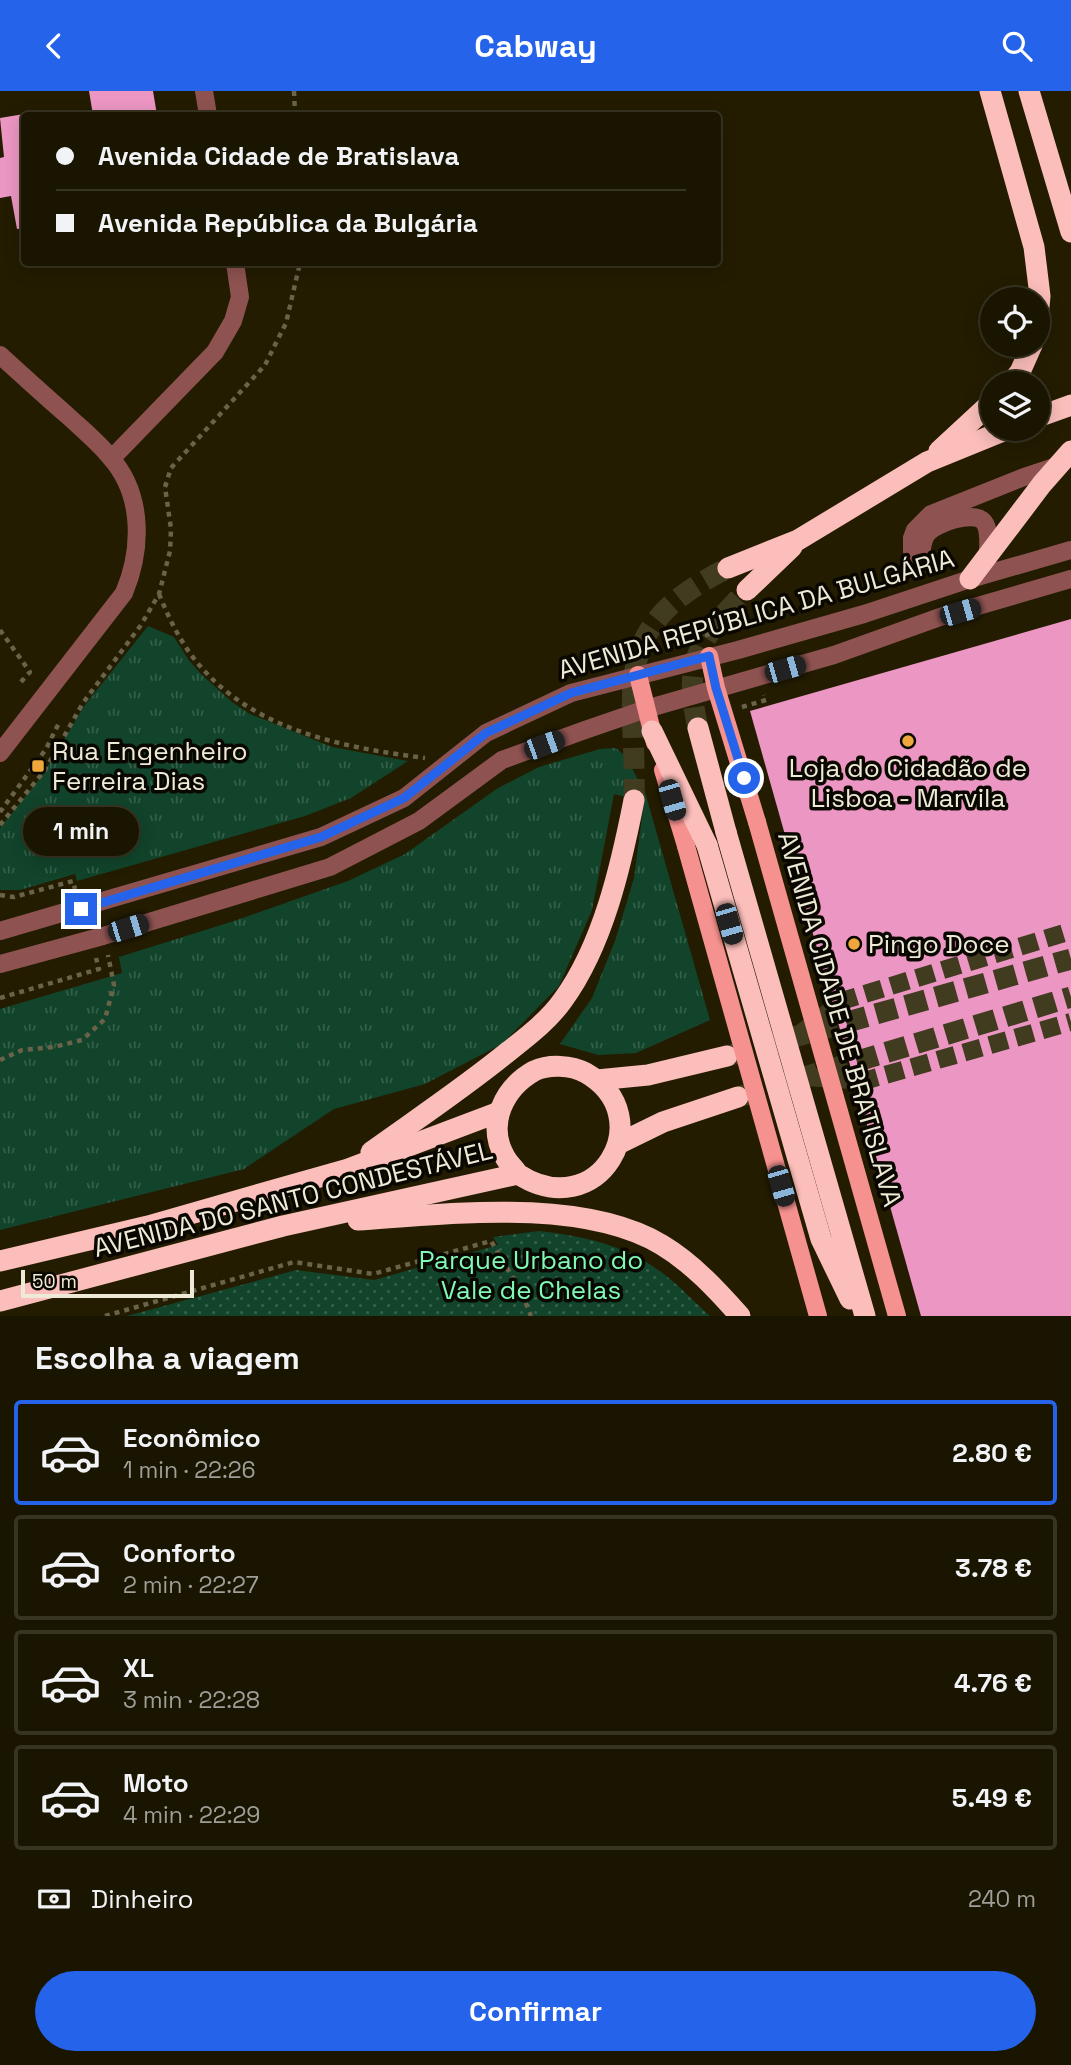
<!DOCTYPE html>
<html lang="pt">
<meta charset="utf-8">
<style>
:root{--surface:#1a1500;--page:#27220f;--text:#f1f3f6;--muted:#9f9f99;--line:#383422;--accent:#2563eb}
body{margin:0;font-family:"Space Grotesk",sans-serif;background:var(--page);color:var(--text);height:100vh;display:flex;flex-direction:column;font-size:26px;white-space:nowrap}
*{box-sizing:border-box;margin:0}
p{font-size:23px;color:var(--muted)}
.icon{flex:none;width:38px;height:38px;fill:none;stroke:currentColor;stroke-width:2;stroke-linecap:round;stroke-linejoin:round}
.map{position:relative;height:1225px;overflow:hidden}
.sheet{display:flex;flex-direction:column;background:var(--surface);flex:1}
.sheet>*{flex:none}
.hud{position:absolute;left:21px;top:21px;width:700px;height:154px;border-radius:7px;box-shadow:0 4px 18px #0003,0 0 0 2px var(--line);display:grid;align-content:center;height:154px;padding:0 35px;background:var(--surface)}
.controls{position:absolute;left:980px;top:196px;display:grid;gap:14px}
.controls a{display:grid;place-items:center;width:70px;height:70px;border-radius:50%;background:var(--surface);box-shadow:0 4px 18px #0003,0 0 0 2px var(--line);font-size:35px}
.scale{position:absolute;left:21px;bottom:18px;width:173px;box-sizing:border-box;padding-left:7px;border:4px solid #eeead8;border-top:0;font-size:19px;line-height:24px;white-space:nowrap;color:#eeead8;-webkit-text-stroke:5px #090700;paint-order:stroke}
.end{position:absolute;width:32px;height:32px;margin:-16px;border:9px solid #2563eb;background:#fff;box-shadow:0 0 0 4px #fff}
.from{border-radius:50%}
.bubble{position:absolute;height:49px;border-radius:24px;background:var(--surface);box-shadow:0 4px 18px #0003,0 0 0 2px var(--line);font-size:23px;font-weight:600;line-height:49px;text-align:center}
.car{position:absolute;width:21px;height:42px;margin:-21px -10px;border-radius:9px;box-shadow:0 0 5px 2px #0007;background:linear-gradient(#222 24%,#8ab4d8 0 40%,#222 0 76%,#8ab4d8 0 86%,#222 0)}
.hud b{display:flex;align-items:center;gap:24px;height:66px;font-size:26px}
.hud b+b{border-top:2px solid var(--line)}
.hud i{width:18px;height:18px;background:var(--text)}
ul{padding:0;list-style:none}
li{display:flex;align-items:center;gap:21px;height:105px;margin:0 14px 10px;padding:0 21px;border:4px solid var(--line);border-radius:7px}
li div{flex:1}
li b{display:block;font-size:26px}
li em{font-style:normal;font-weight:600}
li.on{border-color:var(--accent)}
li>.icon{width:63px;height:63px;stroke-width:1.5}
h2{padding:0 35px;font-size:32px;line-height:84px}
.pay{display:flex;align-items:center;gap:18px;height:77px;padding:0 35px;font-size:26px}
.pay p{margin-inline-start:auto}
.primary-button{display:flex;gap:14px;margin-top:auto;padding:14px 35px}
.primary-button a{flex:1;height:80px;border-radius:42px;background:var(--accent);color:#fff;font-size:28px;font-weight:600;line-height:80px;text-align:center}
header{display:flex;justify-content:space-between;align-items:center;height:91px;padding:0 35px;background:var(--accent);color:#fff;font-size:32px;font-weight:600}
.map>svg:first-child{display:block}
.grass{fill:url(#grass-tufts)}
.park{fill:url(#park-dots)}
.building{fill:#ec96c3}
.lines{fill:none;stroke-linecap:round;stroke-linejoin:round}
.minor-tunnel{stroke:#413b20;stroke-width:18;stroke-dasharray:18 9;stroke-linecap:butt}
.highway-tunnel{stroke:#413b20;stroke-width:21;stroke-dasharray:21 10;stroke-linecap:butt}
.path{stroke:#69634a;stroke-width:4.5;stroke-dasharray:5 5;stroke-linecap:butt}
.minor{stroke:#8e5351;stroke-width:18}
.major{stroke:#f5918e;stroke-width:18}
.highway{stroke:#fbbeba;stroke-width:21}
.major-bridge{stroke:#f5918e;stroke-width:18}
.highway-bridge{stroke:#fbbeba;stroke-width:21}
.route{stroke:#2563eb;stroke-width:9}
.poi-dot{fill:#eea83c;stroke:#090700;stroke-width:2.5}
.labels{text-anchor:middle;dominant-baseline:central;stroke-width:7;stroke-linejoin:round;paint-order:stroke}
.street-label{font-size:26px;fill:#eeead8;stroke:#090700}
.poi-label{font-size:26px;fill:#eeead8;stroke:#090700;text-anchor:start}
.park-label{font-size:26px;fill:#7ffab6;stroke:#090700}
</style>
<header><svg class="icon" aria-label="back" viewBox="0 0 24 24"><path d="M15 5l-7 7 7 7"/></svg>Cabway<svg class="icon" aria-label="search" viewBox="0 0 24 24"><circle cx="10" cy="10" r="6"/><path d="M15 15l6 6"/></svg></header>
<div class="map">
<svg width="1071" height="1225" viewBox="0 0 1071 1225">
<defs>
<pattern id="grass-tufts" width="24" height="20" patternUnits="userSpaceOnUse" patternTransform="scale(1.75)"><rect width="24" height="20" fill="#11442b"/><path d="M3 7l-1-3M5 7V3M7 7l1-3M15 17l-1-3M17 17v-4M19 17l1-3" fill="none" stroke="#345f49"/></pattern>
<pattern id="park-dots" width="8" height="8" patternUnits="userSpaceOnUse" patternTransform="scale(1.75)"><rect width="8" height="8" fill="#11442b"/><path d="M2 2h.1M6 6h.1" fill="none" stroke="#345f49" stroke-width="1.8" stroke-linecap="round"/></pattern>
</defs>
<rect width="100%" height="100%" fill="#231c00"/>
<g class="grass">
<path d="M148 535 174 546 188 568 201 583 232 611 250 623 332 656 408 670 351 707 305 725 77 790 75 783 20 799H0V737L41 686 85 614Z"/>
<path d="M616 657 625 665 645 701 710 929 636 962 598 964 560 953 592 907 615 850 634 787 644 711 614 703 592 819 559 895 502 953 425 993 334 1018 244 1078 0 1139V918L122 882 119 866 234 830 348 790 405 763 498 697 539 676 600 658Z"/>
</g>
<path class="park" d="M539 1140C584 1145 629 1155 665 1184 681 1196 695 1212 710 1225H127L296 1179 374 1189 498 1154 493 1146Z"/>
<g class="building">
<path d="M89 0H153L157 24H93Z"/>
<path d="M36 21V24H24V137L17 138 11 105 0 107V67L4 66 0 27Z"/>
<path d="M1071 528V1225H921L750 620Z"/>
</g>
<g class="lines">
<g class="minor-tunnel">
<path d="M797 945 845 909 1071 840"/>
<path d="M806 986 864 990 1071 931"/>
</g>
<g class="highway-tunnel">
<path d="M698 637C682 568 700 548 747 499"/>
<path d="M634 709C637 594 605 538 728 477"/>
<path d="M727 965 1071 868"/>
<path d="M738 1006 1071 906"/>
</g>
<g class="path">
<path d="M294 0 295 24"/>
<path d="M159 503C168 525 178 546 192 565 247 638 339 656 425 667"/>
<path d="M0 539 30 581 19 593"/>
<path d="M705 544 732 537 733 542"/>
<path d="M742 616 766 609 764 604"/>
<path d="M0 721 46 658 60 630"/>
<path d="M0 734 45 679 83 612 141 534 159 503 170 460 171 438 165 396 171 377 265 274 286 232 300 172"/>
<path d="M0 804 14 806 73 790 75 798"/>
<path d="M0 907 99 878 96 867"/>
<path d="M0 969 22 959 54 956 82 949 105 928 114 894 108 864"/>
<path d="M105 1225 294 1171 373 1183 491 1150 521 1200 531 1225"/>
</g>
<g class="minor">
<path d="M204 0 208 24"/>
<path d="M0 264C23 285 45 305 68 325 82 338 98 351 110 366 144 404 142 459 124 502L0 662"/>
<path d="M112 367 215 261 233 230 240 206 235 172"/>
<path d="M922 457C923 452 924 446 928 442 936 432 974 419 984 431 990 439 988 454 988 464"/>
<path d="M917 478 912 460V447L915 439 931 423 1024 386 1057 375"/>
<path d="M0 840 321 746 404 707 486 642 571 602 738 559 864 523 970 488 1071 459"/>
<path d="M0 873 103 845 330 776 419 730 502 669 585 639 646 618 834 564 940 526 1071 488"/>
</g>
<g class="major">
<path d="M709 565 716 597 757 731"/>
<path d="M638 584 655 652"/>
<path d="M663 679 686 755"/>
</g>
<g class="highway">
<path d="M990 0 1034 156 1040 205 1038 227"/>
<path d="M1029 0 1071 141"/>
<path d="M1011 292 1020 281 1032 254"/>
<path d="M1038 326 1071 314"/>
<path d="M939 360 992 311"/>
<path d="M728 477 798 449 927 371 1008 338"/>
<path d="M970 488 1042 393 1071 360"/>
<path d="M747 499 792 456"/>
<path d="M698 637 726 741"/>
<path d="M652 640 707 754"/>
<path d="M597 989 648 984 727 965"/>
<path d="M618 1053 663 1031 738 1006"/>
<path d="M371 1061C417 1028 465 996 509 960 528 945 549 929 563 909 603 854 621 775 634 709"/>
<path d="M358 1129C447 1123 582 1106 662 1154 692 1172 717 1199 740 1225"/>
<path d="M0 1170 148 1135 348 1078 499 1021"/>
<path d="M0 1210 283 1135 518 1083C598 1135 662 1026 586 982 571 974 549 973 534 980 504 997 486 1033 505 1066 508 1072 514 1077 518 1083"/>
</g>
<g class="major-bridge">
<path d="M757 731 897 1225"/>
<path d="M686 755 818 1225"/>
</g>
<g class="highway-bridge">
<path d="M726 741 865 1225"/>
<path d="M707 754 821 1148 850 1208"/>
</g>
</g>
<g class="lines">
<path class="route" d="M81 818 321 746 404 707 486 642 571 602 709 565 716 597 744 687"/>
</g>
<g class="poi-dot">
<circle cx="908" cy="650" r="7"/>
<rect x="31" y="668" width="14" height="14" rx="3.5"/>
<circle cx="854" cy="853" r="7"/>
</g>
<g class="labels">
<g class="street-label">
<text transform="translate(756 523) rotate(-16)">AVENIDA REPÚBLICA DA BULGÁRIA</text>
<text transform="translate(840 928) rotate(74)">AVENIDA CIDADE DE BRATISLAVA</text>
<text transform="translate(293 1108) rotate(-14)">AVENIDA DO SANTO CONDESTÁVEL</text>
</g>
<g class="poi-label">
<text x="52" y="660">Rua Engenheiro<tspan x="52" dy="30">Ferreira Dias</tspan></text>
<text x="908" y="677" text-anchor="middle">Loja do Cidadão de<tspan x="908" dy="30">Lisboa - Marvila</tspan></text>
<text x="868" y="853">Pingo Doce</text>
</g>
<g class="park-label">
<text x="531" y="1169">Parque Urbano do<tspan x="531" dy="30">Vale de Chelas</tspan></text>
</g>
</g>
</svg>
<div class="controls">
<a><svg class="icon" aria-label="locate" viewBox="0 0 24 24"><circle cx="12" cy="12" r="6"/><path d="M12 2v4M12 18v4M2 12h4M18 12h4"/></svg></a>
<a><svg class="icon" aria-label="layers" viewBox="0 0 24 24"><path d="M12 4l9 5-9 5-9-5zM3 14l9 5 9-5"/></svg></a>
</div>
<div class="scale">50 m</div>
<i class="end from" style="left:744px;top:687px"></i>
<i class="end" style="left:81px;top:818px"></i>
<div class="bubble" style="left:23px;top:716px;width:116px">1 min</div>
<i class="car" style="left:960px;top:521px;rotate:74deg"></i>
<i class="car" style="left:785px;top:578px;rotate:74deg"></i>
<i class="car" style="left:544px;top:654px;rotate:70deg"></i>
<i class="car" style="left:672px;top:709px;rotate:164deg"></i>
<i class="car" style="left:729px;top:833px;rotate:164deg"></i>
<i class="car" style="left:128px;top:837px;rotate:73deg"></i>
<i class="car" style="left:781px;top:1095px;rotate:164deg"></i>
<div class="hud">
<b><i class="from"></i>Avenida Cidade de Bratislava</b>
<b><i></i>Avenida República da Bulgária</b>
</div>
</div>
<section class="sheet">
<h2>Escolha a viagem</h2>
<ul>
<li class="on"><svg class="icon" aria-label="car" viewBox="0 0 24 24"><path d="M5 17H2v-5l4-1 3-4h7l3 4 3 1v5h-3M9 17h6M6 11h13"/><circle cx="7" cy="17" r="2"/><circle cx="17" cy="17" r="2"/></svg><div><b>Econômico</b><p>1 min · 22:26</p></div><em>2.80 €</em></li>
<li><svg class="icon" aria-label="car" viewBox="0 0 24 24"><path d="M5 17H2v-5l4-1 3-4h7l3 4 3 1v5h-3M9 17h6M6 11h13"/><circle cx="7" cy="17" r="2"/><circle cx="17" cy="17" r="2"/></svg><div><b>Conforto</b><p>2 min · 22:27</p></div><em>3.78 €</em></li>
<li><svg class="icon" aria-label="car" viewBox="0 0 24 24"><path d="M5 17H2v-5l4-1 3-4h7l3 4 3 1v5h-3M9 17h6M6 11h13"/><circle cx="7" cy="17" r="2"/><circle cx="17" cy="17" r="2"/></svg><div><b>XL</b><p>3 min · 22:28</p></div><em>4.76 €</em></li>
<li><svg class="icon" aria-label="car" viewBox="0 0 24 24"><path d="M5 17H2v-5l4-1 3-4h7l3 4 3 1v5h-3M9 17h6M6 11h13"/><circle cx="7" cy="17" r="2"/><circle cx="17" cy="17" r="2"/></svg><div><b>Moto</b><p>4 min · 22:29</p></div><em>5.49 €</em></li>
</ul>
<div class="pay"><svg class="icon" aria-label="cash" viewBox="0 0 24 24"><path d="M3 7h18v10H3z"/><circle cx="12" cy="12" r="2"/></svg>Dinheiro<p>240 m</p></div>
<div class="primary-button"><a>Confirmar</a></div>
</section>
